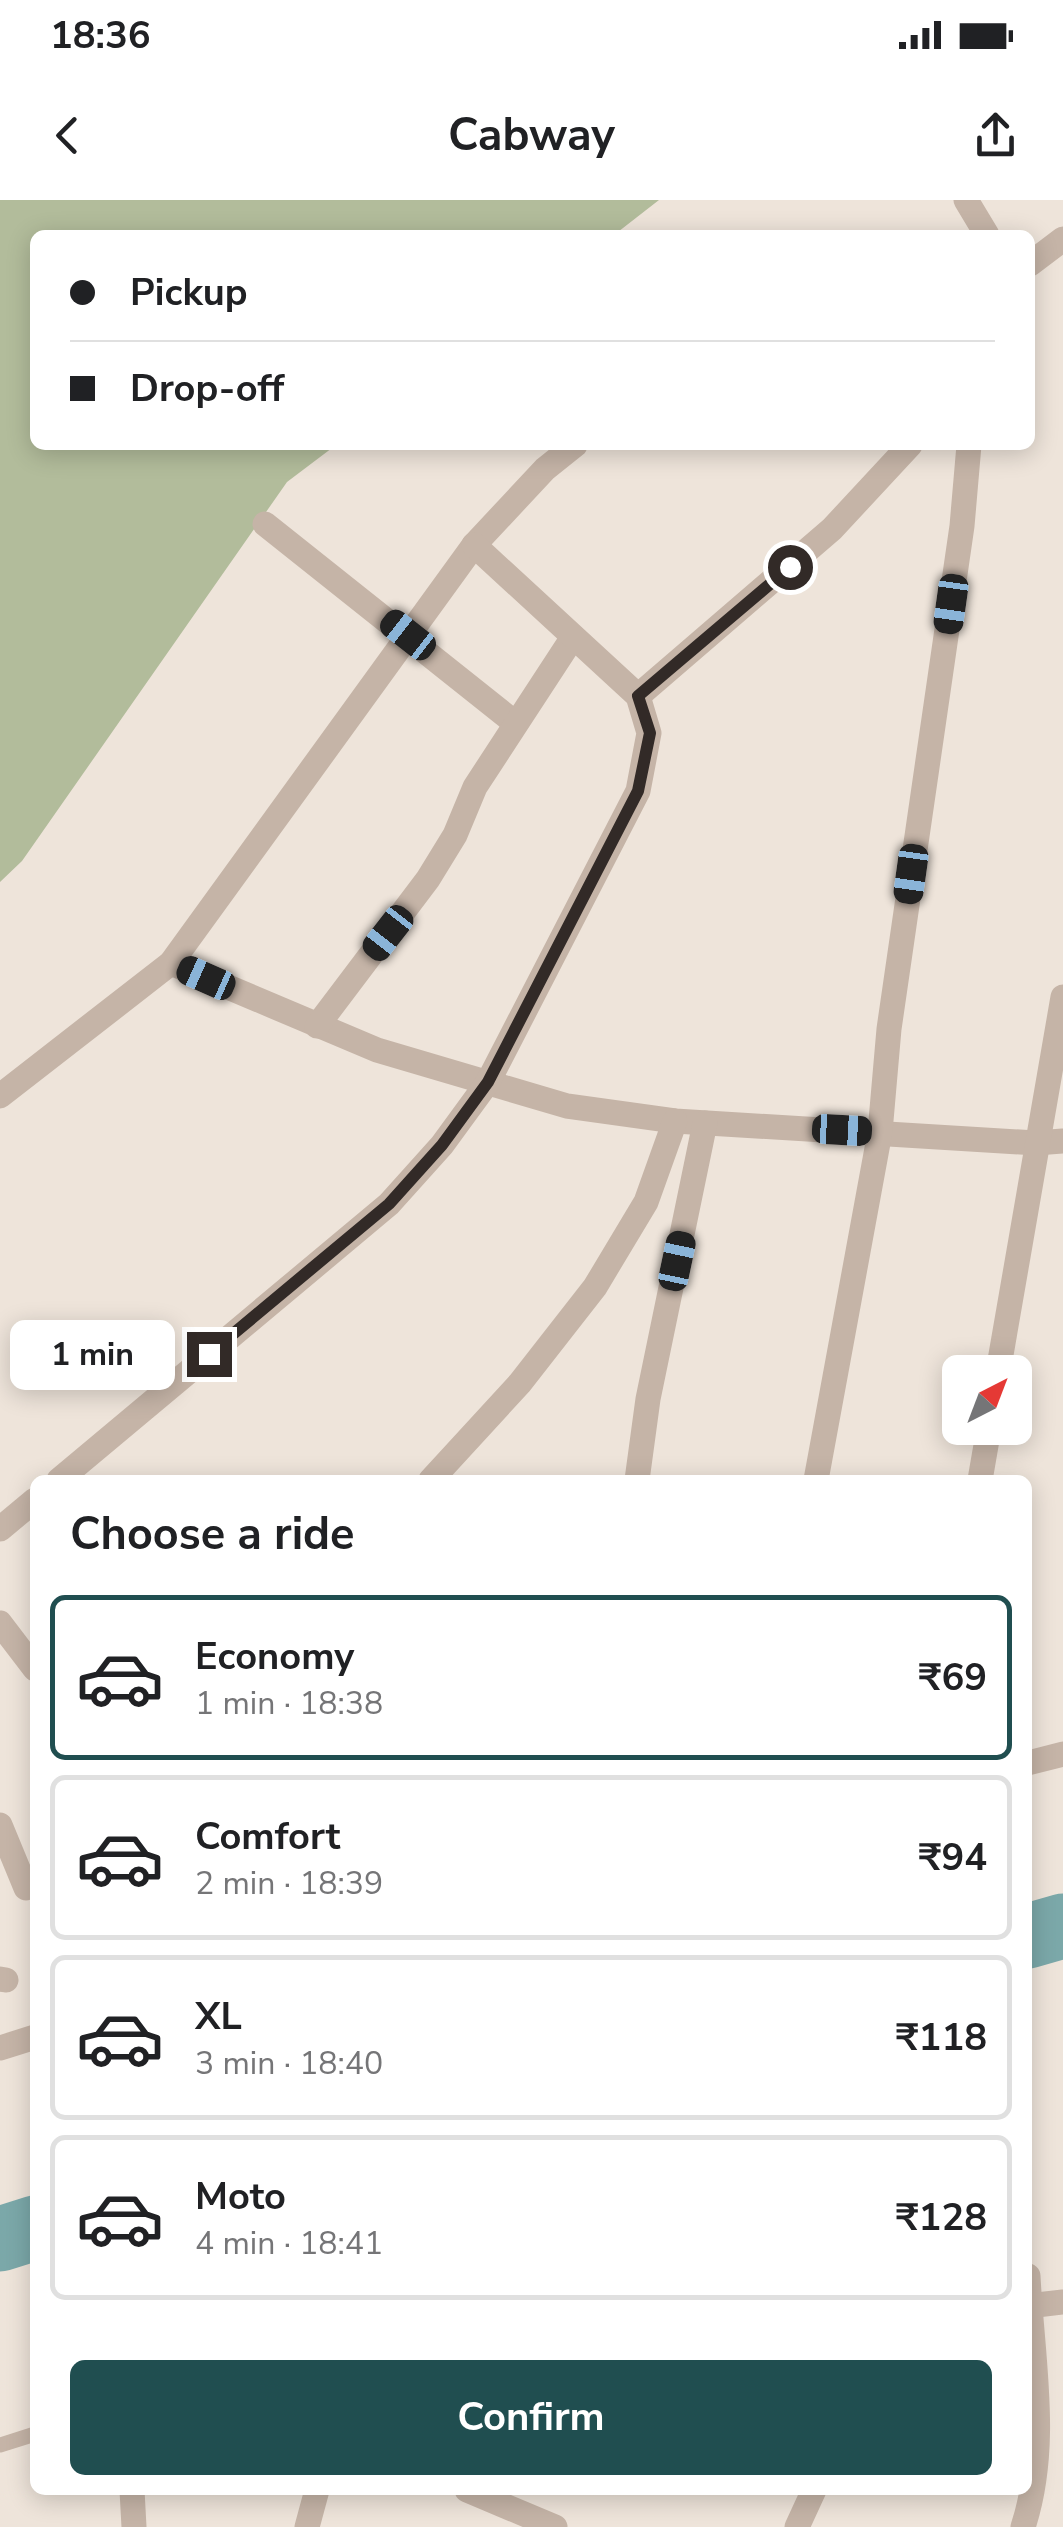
<!DOCTYPE html>
<meta charset="utf-8">
<style>
:root{--surface:#fff;--page:#f6f6f6;--text:#202124;--muted:#757577;--line:#e0e0e0;--accent:#204e50}
body{margin:0;font-family:"Nunito Sans",sans-serif;background:var(--page);color:var(--text);height:100vh;display:flex;flex-direction:column;font-size:38px;white-space:nowrap}
*{box-sizing:border-box;margin:0}
p{font-size:32px;color:var(--muted)}
.icon{flex:none;width:55px;height:55px;fill:none;stroke:currentColor;stroke-width:2;stroke-linecap:round;stroke-linejoin:round}
.map{position:relative;flex:1;overflow:hidden}
.panel{position:absolute;left:30px;top:1275px;width:1002px;height:1020px;display:flex;flex-direction:column;background:var(--surface);border-radius:15px;box-shadow:0 5px 25px #0003}
.panel>*{flex:none}
.banner{position:absolute;left:30px;top:30px;width:1005px;height:220px;border-radius:15px;box-shadow:0 5px 25px #0003;display:grid;align-content:center;height:220px;padding:0 40px;background:var(--surface)}
.needle{width:65px;rotate:42deg}
.controls{position:absolute;left:942px;top:1155px;display:grid;gap:20px}
.controls a{display:grid;place-items:center;width:90px;height:90px;border-radius:15px;background:var(--surface);box-shadow:0 5px 25px #0003;font-size:50px}
.end{position:absolute;width:45px;height:45px;margin:-22px;border:12px solid #322a27;background:#fff;box-shadow:0 0 0 5px #fff}
.from{border-radius:50%}
.bubble{position:absolute;height:70px;border-radius:15px;background:var(--surface);box-shadow:0 5px 25px #0003;font-size:32px;font-weight:700;line-height:70px;text-align:center}
.car{position:absolute;width:30px;height:60px;margin:-30px -15px;border-radius:12px;box-shadow:0 0 8px 2px #0007;background:linear-gradient(#222 24%,#8ab4d8 0 40%,#222 0 76%,#8ab4d8 0 86%,#222 0)}
.banner b{display:flex;align-items:center;gap:35px;height:95px;font-size:38px}
.banner b+b{border-top:2px solid var(--line)}
.banner i{width:25px;height:25px;background:var(--text)}
ul{padding:0;list-style:none}
li{display:flex;align-items:center;gap:30px;height:165px;margin:0 20px 15px;padding:0 20px;border:5px solid var(--line);border-radius:15px}
li div{flex:1}
li b{display:block;font-size:38px}
li em{font-style:normal;font-weight:700}
li.selected{border-color:var(--accent)}
li>.icon{width:90px;height:90px;stroke-width:1.5}
h2{padding:0 40px;font-size:45px;line-height:120px}
.action{display:flex;gap:20px;margin-top:auto;padding:20px 40px}
.action a{flex:1;height:115px;border-radius:15px;background:var(--accent);color:#fff;font-size:40px;font-weight:700;line-height:115px;text-align:center}
.status{display:flex;justify-content:space-between;align-items:center;height:70px;padding:0 50px;background:var(--surface);direction:ltr}
.status svg{height:28px;fill:currentColor}
header{display:flex;justify-content:space-between;align-items:center;height:130px;padding:0 40px;background:var(--surface);font-size:45px;font-weight:700}
.map>svg:first-child{display:block}
.green{fill:#b2bc9b}
.lines{fill:none;stroke-linecap:round;stroke-linejoin:round}
.river{stroke:#7ba8a9;stroke-width:65}
.service{stroke:#c5b4a7;stroke-width:15}
.minor{stroke:#c5b4a7;stroke-width:25}
.route{stroke:#322a27;stroke-width:12}
</style>
<div class="status"><b>18:36</b><svg viewBox="0 0 49 12"><path d="M0 12V9h3v3zM5 12V6h3v6zM10 12V3h3v9zM15 12V0h3v12zM26 1h20v11H26zM47 4h2v5h-2z"/></svg></div>
<header><svg class="icon" aria-label="back" viewBox="0 0 24 24"><path d="M15 5l-7 7 7 7"/></svg>Cabway<svg class="icon" aria-label="share" viewBox="0 0 24 24"><path d="M12 15V3M7 8l5-5 5 5M5 13v7h14v-7"/></svg></header>
<div class="map">
<svg width="1063" height="2327" viewBox="0 0 1063 2327">
<rect width="100%" height="100%" fill="#eee4da"/>
<path class="green" d="M0 0H659L614 35H35V245H336L287 282 22 661 0 682Z"/>
<g class="lines">
<g class="river">
<path d="M1028 1736 1063 1726"/>
<path d="M0 2039 35 2028"/>
</g>
<path class="service" d="M0 2245 35 2234"/>
<g class="minor">
<path d="M966 0 987 35"/>
<path d="M1030 64 1063 39"/>
<path d="M265 324 515 523"/>
<path d="M638 496 832 329 910 245"/>
<path d="M171 763 377 850 567 906 675 921 1036 943 1063 941"/>
<path d="M317 826 428 679 455 635 475 587 573 437"/>
<path d="M0 896 171 763 474 345 545 269 575 245"/>
<path d="M998 1172 1063 797"/>
<path d="M59 1280 389 1004 442 945 488 882 638 591 649 533 638 496 474 345"/>
<path d="M431 1280 520 1183 595 1087 646 1002 675 921"/>
<path d="M637 1280 648 1199 705 923"/>
<path d="M816 1280 880 932 889 829 962 326 969 245"/>
<path d="M980 1280 989 1228"/>
<path d="M0 1329 35 1300"/>
<path d="M0 1423 35 1469"/>
<path d="M1028 1563 1063 1554"/>
<path d="M0 1625 26 1688"/>
<path d="M0 1779 6 1780"/>
<path d="M0 1848 35 1837"/>
<path d="M1028 2106 1063 2102"/>
<path d="M132 2290 134 2327"/>
<path d="M467 2290 555 2327"/>
<path d="M307 2327 317 2290"/>
<path d="M797 2327 814 2290"/>
<path d="M1023 2327C1050 2245 1032 2159 1028 2076"/>
</g>
</g>
<g class="lines">
<path class="route" d="M209 1154 389 1004 442 945 488 882 638 591 650 533 638 496 790 367"/>
</g>
</svg>
<div class="controls">
<a><svg class="needle" viewBox="-14 -14 28 28"><path d="M0-13l5 13h-10z" fill="#e53935"/><path d="M0 13l5-13h-10z" fill="#757577"/></svg></a>
</div>
<i class="end from" style="left:790px;top:367px"></i>
<i class="end" style="left:209px;top:1154px"></i>
<div class="bubble" style="left:10px;top:1120px;width:165px">1 min</div>
<i class="car" style="left:951px;top:404px;rotate:188deg"></i>
<i class="car" style="left:408px;top:435px;rotate:308deg"></i>
<i class="car" style="left:911px;top:674px;rotate:188deg"></i>
<i class="car" style="left:388px;top:733px;rotate:218deg"></i>
<i class="car" style="left:206px;top:778px;rotate:294deg"></i>
<i class="car" style="left:842px;top:930px;rotate:93deg"></i>
<i class="car" style="left:677px;top:1061px;rotate:12deg"></i>
<div class="banner">
<b><i class="from"></i>Pickup</b>
<b><i></i>Drop-off</b>
</div>
<section class="panel">
<h2>Choose a ride</h2>
<ul>
<li class="selected"><svg class="icon" aria-label="car" viewBox="0 0 24 24"><path d="M5 17H2v-5l4-1 3-4h7l3 4 3 1v5h-3M9 17h6M6 11h13"/><circle cx="7" cy="17" r="2"/><circle cx="17" cy="17" r="2"/></svg><div><b>Economy</b><p>1 min · 18:38</p></div><em>₹69</em></li>
<li><svg class="icon" aria-label="car" viewBox="0 0 24 24"><path d="M5 17H2v-5l4-1 3-4h7l3 4 3 1v5h-3M9 17h6M6 11h13"/><circle cx="7" cy="17" r="2"/><circle cx="17" cy="17" r="2"/></svg><div><b>Comfort</b><p>2 min · 18:39</p></div><em>₹94</em></li>
<li><svg class="icon" aria-label="car" viewBox="0 0 24 24"><path d="M5 17H2v-5l4-1 3-4h7l3 4 3 1v5h-3M9 17h6M6 11h13"/><circle cx="7" cy="17" r="2"/><circle cx="17" cy="17" r="2"/></svg><div><b>XL</b><p>3 min · 18:40</p></div><em>₹118</em></li>
<li><svg class="icon" aria-label="car" viewBox="0 0 24 24"><path d="M5 17H2v-5l4-1 3-4h7l3 4 3 1v5h-3M9 17h6M6 11h13"/><circle cx="7" cy="17" r="2"/><circle cx="17" cy="17" r="2"/></svg><div><b>Moto</b><p>4 min · 18:41</p></div><em>₹128</em></li>
</ul>
<div class="action"><a>Confirm</a></div>
</section>
</div>
